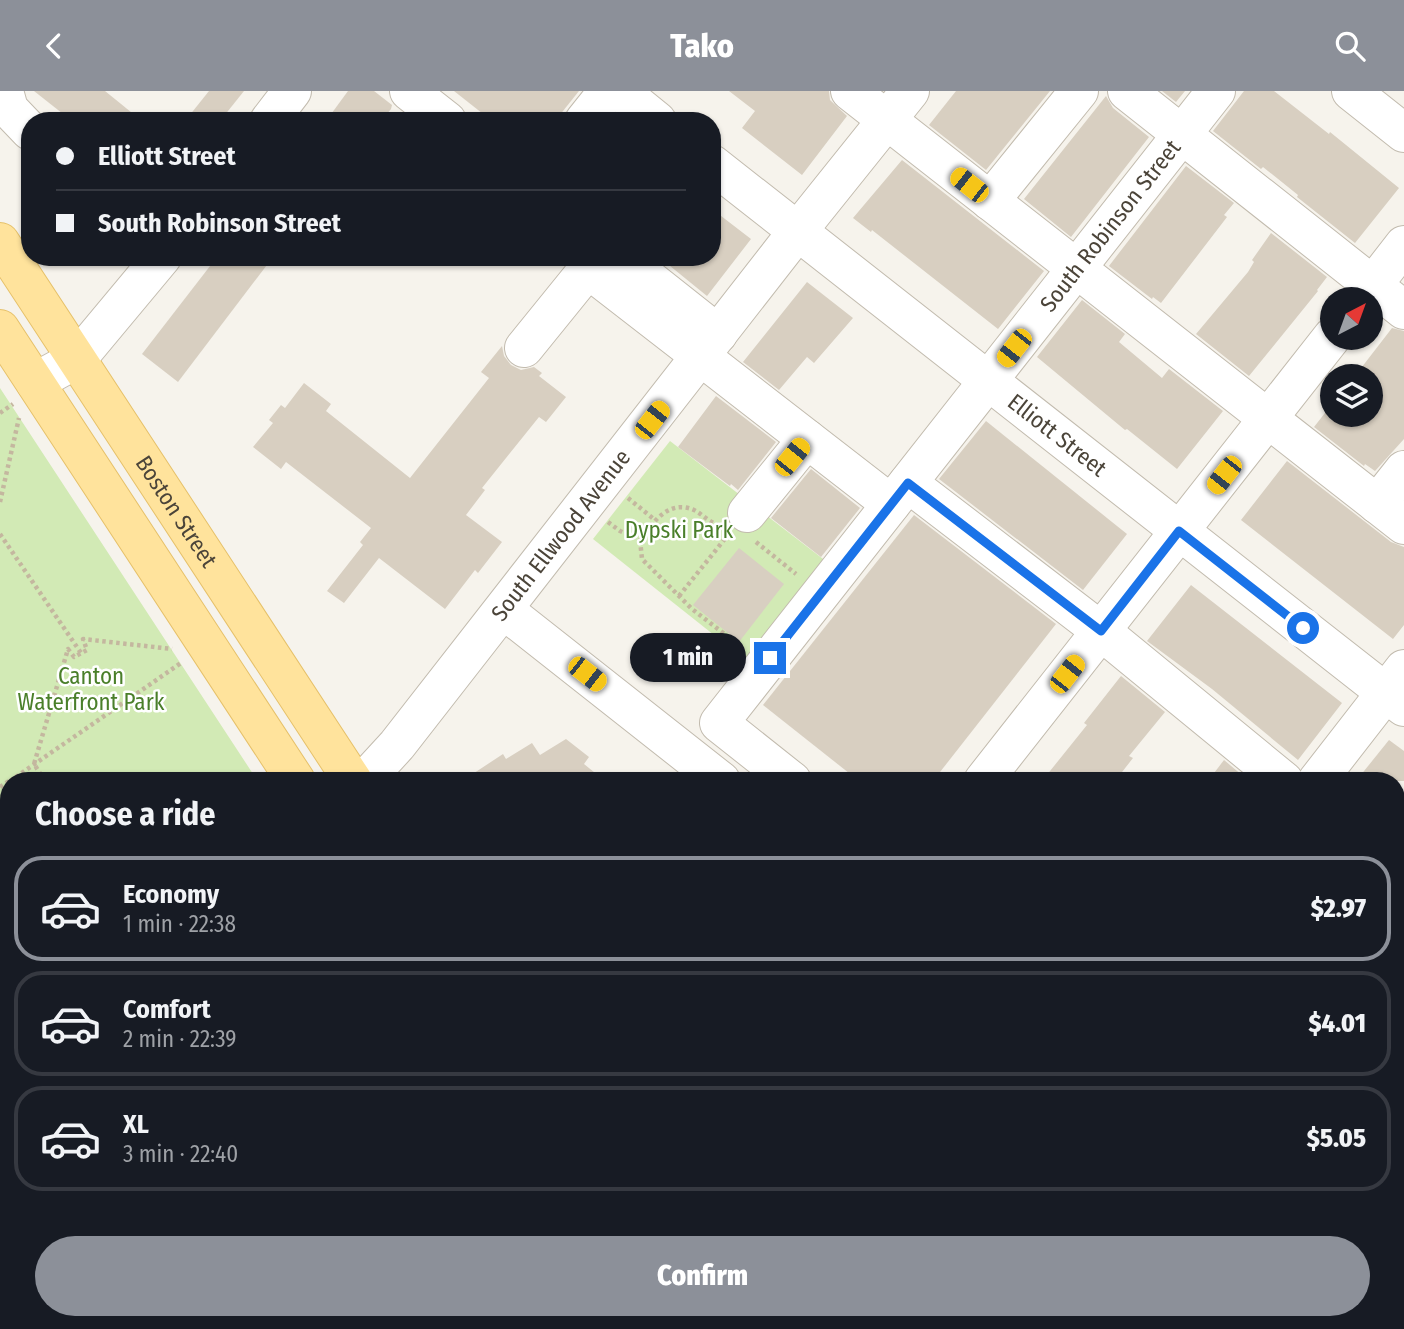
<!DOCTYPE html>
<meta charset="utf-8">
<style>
:root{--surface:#171b24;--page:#20242c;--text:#f1f3f6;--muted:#9ea1a6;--line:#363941;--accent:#8c9099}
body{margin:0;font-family:"Fira Sans Condensed",sans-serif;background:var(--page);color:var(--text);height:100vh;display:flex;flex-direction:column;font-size:26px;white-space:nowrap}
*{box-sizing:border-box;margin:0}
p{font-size:23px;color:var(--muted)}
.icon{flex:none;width:38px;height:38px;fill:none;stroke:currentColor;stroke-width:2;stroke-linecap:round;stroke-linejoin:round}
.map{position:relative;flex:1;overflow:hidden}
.side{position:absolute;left:0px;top:681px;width:1405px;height:558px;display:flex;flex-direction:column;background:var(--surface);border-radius:28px 28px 0 0;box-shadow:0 2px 5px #0004}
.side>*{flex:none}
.banner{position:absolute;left:21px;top:21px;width:700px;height:154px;border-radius:28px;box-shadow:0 2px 5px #0004;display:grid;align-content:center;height:154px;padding:0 35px;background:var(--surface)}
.needle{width:46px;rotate:41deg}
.fabs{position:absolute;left:1320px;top:196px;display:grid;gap:14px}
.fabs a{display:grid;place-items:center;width:63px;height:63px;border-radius:50%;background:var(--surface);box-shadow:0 2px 5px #0004;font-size:35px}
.end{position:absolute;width:32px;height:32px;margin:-16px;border:9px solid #1a73e8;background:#fff;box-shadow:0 0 0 4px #fff}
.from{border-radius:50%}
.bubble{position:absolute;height:49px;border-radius:24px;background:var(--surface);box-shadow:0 2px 5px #0004;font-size:23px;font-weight:800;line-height:49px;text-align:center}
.car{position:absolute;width:21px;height:42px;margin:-21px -10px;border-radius:9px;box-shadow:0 0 5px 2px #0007;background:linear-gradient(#f5c518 24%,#345 0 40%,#f5c518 0 76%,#345 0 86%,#f5c518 0)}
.banner b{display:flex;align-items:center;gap:24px;height:66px;font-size:26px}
.banner b+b{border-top:2px solid var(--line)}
.banner i{width:18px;height:18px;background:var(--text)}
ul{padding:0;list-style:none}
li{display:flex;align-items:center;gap:21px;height:105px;margin:0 14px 10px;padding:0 21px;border:4px solid var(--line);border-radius:28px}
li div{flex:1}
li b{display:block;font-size:26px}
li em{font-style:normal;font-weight:800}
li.selected{border-color:var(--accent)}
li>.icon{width:63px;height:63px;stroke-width:1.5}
h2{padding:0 35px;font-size:32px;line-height:84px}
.button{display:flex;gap:14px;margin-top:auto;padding:14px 35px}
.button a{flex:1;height:80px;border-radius:42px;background:var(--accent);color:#fff;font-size:28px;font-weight:800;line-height:80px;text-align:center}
header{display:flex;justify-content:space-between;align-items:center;height:91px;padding:0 35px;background:var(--accent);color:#fff;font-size:32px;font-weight:800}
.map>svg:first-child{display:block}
.green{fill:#d2eab5}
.water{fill:#a9d4f2}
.building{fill:#d8cfc1}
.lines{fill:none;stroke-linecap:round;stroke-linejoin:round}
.minor-casing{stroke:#c2bbae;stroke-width:40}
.major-casing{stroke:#e6c16a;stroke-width:40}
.path{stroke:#c4b79f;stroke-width:4.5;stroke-dasharray:3.5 3.5;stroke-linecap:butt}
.minor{stroke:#fff;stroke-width:38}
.major{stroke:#ffe39c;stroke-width:38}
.route{stroke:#1a73e8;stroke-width:9}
.labels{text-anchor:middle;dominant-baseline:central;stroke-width:5;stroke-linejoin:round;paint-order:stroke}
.street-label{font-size:23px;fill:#4b4439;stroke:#fff}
.park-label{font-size:23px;fill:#4a7f2a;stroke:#fff}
</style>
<header><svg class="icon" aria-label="back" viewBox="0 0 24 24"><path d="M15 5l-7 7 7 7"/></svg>Tako<svg class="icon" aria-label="search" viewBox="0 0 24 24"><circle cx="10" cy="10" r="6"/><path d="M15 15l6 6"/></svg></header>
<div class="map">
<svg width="1404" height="1238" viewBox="0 0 1404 1238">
<rect width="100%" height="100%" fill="#f6f3ec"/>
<g class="green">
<path d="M0 297 257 689 9 690V905L0 907Z"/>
<path d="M670 350 827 471 748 571 593 448Z"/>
<path d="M277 1230H558L545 1238H284Z"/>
<path d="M767 1230H1180L1174 1238H772Z"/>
</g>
<path class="water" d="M9 905V1230H277L284 1238H0V907Z"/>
<g class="building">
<path d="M34 0H105L142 30H72Z"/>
<path d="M209 0H244L220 30H185Z"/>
<path d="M348 0H374L392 14 391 18 381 30H326Z"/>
<path d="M454 0H579L555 30H492Z"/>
<path d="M729 0H829L830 9 847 25 802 84 742 37 755 20Z"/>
<path d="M956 0H1050L986 79 929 34Z"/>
<path d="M1162 0H1185L1176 11Z"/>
<path d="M1244 0H1274L1329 43 1330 41 1399 97 1355 152 1297 106 1298 104 1263 76 1261 78 1213 40Z"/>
<path d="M1106 5 1113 17 1149 46 1071 146 1024 108Z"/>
<path d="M902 69 1044 180 998 238 872 139 871 141 853 127Z"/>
<path d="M1186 75 1234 112 1224 124 1227 126 1161 212 1153 206 1152 208 1109 175Z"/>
<path d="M712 118 751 148 707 205 659 166H712Z"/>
<path d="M1271 142 1327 186 1317 199 1318 200 1249 285 1196 243 1248 181 1254 171 1252 169Z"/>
<path d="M217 166H273L178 291 142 263Z"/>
<path d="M807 191 853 227 814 272 807 266 779 299 743 271Z"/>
<path d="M1082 209 1125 243 1119 251 1162 287 1169 278 1223 320 1177 378 1127 338 1125 339 1037 266Z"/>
<path d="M1392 237 1404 240V348L1375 380 1365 373 1364 375 1314 336 1332 313V324H1370V285H1355Z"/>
<path d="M502 255 504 265 511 274 521 279 534 276 542 282 539 285 566 306 546 331 539 326 482 397 485 399 466 424 502 451 478 482 475 479 445 518 379 467 344 512 327 500 363 454 360 451 371 437 286 371 281 378 253 356 273 332 269 329 281 314 285 317 304 292 331 313 326 320 410 387 489 287 481 281Z"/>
<path d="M716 305 776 351 738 399 731 393 730 395 678 356Z"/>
<path d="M986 330 1127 443 1083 499 939 388Z"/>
<path d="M1287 370 1391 451 1404 456V534L1393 548 1241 429Z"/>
<path d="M811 378 860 417 821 466 771 427Z"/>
<path d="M914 424 1056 533 933 690H859L763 614Z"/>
<path d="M739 457 784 493 739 551 693 514Z"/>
<path d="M1191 494 1342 612 1298 669 1212 598 1147 550Z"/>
<path d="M1121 585 1165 621 1129 665 1133 667 1115 690H1042L1087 634 1084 632Z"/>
<path d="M566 648 589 666 584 673 605 690H462L503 663 506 668 532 652 540 664Z"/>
<path d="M1389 649 1404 660V690H1356Z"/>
<path d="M1224 669 1249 690H1208Z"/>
</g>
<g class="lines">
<defs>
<g id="minor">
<path d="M4 0 9 18 30 40"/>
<path d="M409 0 447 30"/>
<path d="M620 0 657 30"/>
<path d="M850 0 1404 434"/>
<path d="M1127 0 1404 219"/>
<path d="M1351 0 1404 42"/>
<path d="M269 30 292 0"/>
<path d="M584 30 608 0"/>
<path id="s1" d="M712 73 1404 616"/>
<path d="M990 110 1079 0"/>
<path d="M621 166 718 243"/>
<path d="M1362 208 1404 154"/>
<path d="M524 257 588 178 891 413"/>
<path d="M35 291 77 268 162 166"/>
<path d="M908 392 1101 540 1284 690"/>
<path d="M1377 413 1404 379"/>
<path d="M747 422 807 348"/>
<path d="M504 519 721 690"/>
<path id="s2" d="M364 690 397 654 797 141 910 0"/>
<path id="s3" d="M792 690 719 632 1216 0"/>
<path d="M983 690 1332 246"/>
<path d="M1317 690 1404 578"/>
<path d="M1396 1010 1404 1000"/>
<path d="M1396 1168 1404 1174"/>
<path d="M408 1230 415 1238"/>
<path d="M491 1238 505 1230"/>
<path d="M1220 1238 1226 1230"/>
</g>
<g id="major">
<path id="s4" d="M0 151 353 690"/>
<path d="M0 238 296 690"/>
<path d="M656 1230 661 1238"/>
<path d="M714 1230 719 1238"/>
</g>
</defs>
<use href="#minor" class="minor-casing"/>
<use href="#major" class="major-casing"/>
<g class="path">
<path d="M0 322 13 313"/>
<path d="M628 407 655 429"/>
<path d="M0 411 19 327"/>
<path d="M608 431 620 440 640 449"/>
<path d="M0 443 81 562"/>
<path d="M756 451 796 483"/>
<path d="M679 505 728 444"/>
<path d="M711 574 731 548 692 518 642 468 640 449C653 431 669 408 694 419 702 423 709 431 718 434"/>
<path d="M10 690 181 572"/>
<path d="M45 690 34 673 68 558 74 566 87 559 83 548 172 558"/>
<path d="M0 696 9 690"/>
<path d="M0 788 9 790"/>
<path d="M0 957 9 952"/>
<path d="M122 1238 128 1230"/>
<path d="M162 1238 168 1230"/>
</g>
<use href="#minor" class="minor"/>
<use href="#major" class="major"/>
</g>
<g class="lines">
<path class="route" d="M770 567 908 392 1101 540 1179 440 1303 537"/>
</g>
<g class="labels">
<g class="street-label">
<text stroke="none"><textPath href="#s3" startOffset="726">South Robinson Street</textPath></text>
<text stroke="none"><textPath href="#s1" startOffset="439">Elliott Street</textPath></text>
<text stroke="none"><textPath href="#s4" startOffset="322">Boston Street</textPath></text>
<text stroke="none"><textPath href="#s2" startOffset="315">South Ellwood Avenue</textPath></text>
</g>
<g class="park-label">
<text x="679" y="439">Dypski Park</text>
<text x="91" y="585">Canton<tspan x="91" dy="26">Waterfront Park</tspan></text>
</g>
</g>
</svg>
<div class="fabs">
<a><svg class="needle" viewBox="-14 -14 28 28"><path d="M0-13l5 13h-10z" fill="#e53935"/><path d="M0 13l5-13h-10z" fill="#9ea1a6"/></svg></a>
<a><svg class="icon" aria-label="layers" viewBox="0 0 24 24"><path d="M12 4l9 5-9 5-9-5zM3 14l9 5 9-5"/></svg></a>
</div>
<i class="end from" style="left:1303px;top:537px"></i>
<i class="end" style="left:770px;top:567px"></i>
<div class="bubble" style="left:630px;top:542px;width:116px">1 min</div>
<i class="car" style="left:969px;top:94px;rotate:308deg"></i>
<i class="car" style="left:1014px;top:257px;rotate:218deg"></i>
<i class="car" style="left:652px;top:329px;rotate:38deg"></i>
<i class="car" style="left:792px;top:366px;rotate:39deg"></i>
<i class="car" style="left:1224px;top:384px;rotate:218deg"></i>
<i class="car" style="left:587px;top:583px;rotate:128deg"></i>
<i class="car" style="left:1067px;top:583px;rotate:38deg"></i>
<div class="banner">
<b><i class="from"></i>Elliott Street</b>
<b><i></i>South Robinson Street</b>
</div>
<section class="side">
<h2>Choose a ride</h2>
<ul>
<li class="selected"><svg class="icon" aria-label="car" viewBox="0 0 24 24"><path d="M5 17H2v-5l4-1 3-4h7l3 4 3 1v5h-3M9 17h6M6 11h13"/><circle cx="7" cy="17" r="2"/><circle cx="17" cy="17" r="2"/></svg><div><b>Economy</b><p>1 min · 22:38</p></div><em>$2.97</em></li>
<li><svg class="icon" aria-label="car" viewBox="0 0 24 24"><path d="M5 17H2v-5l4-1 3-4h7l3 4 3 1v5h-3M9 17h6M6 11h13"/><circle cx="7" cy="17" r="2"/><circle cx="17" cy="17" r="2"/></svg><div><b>Comfort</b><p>2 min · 22:39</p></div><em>$4.01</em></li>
<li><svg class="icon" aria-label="car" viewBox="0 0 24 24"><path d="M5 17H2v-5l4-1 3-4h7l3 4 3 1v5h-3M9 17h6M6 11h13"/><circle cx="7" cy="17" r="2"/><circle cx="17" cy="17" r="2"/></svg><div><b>XL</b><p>3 min · 22:40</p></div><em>$5.05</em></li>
</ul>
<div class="button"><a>Confirm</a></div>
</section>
</div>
